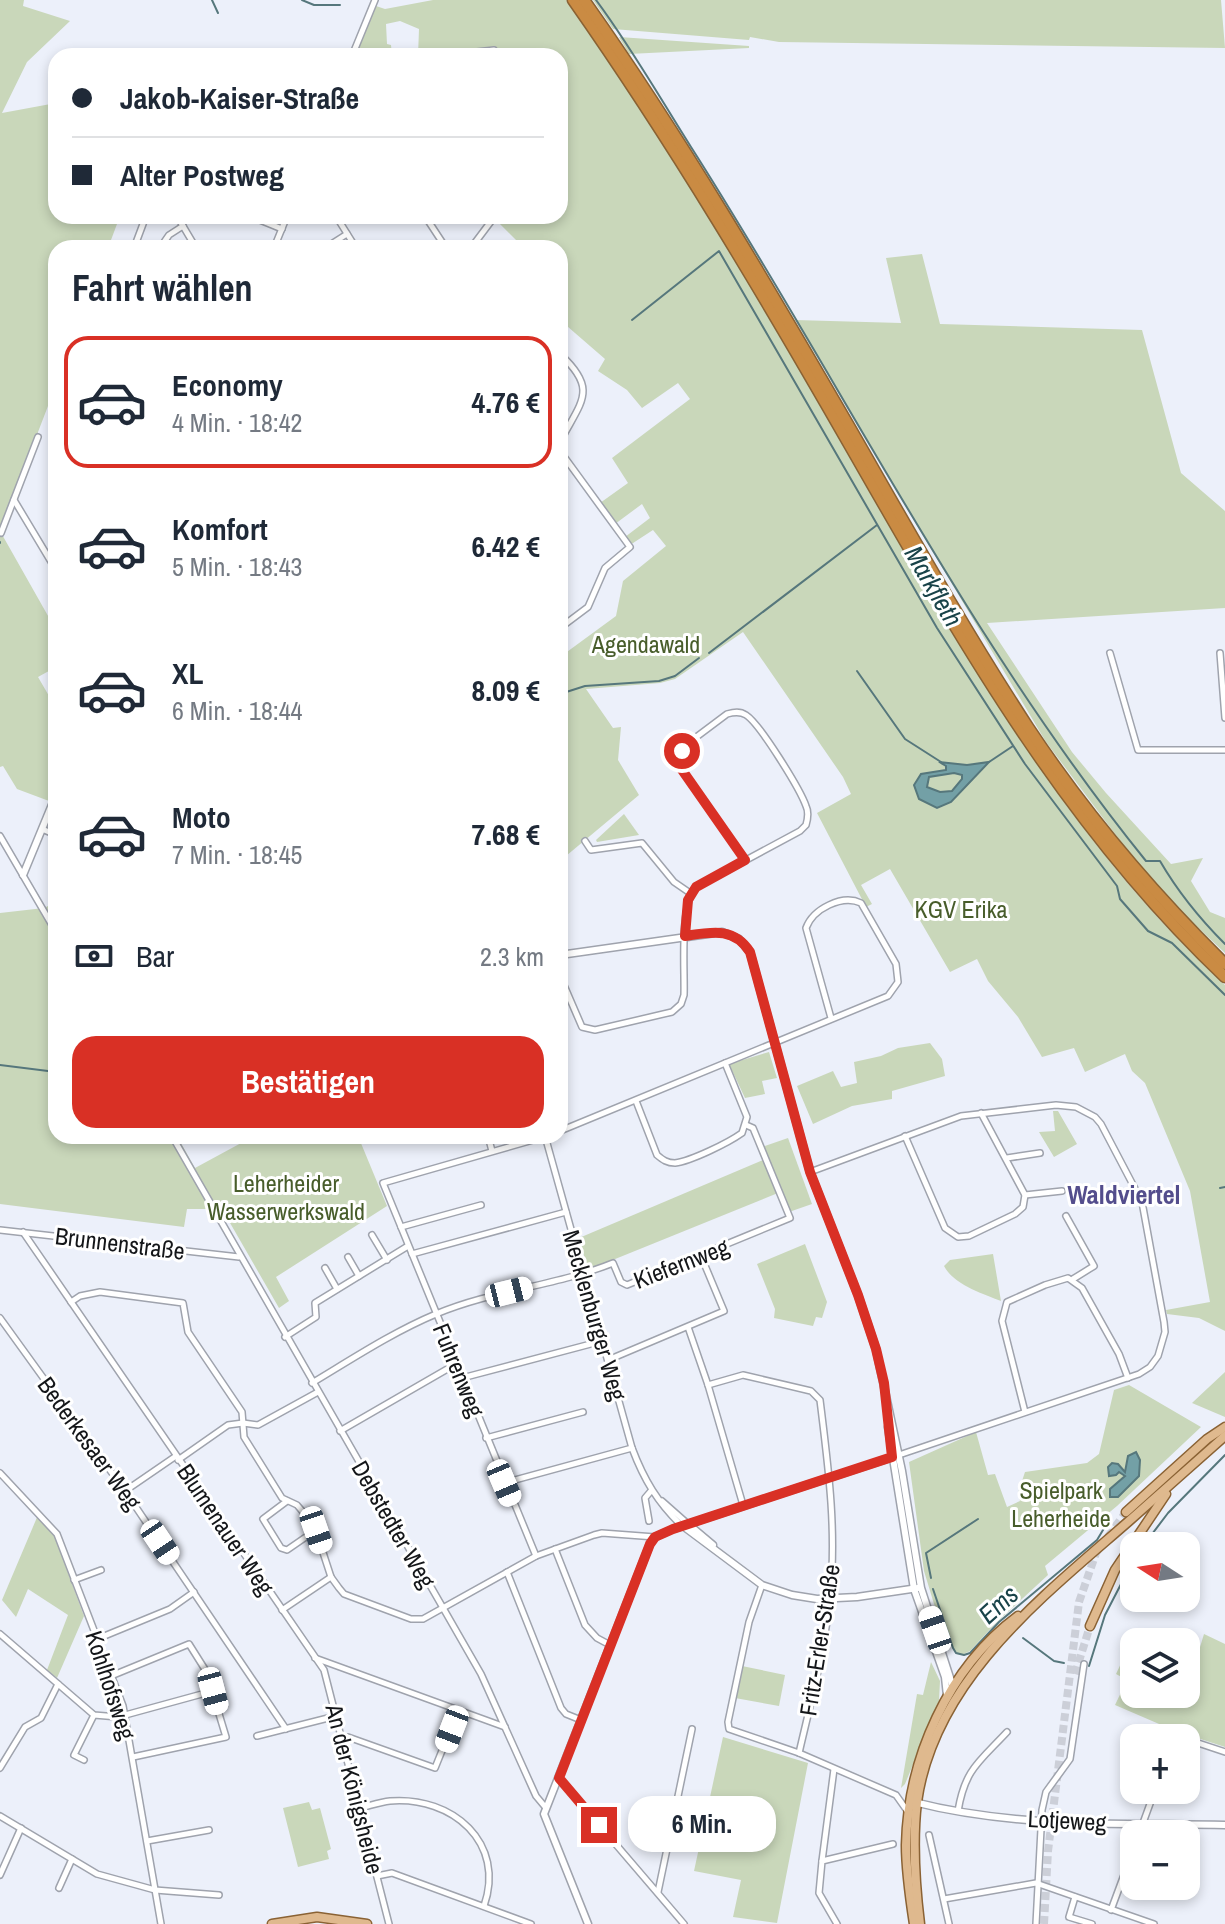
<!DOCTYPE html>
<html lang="de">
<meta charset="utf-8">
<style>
:root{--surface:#fff;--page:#f2f2f3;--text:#1f2937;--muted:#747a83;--line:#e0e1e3;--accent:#d93025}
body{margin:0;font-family:"Archivo Narrow",sans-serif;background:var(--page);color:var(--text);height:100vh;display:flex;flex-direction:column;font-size:30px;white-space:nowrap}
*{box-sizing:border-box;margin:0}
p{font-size:26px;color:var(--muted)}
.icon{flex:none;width:44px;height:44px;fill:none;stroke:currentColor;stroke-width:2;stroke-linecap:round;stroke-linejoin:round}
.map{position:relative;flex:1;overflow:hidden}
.details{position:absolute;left:48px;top:240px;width:520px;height:904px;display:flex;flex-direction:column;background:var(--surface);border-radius:24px;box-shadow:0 4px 12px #0003}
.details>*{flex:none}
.guide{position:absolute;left:48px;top:48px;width:520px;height:176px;border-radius:24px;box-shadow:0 4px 12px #0003;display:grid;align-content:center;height:176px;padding:0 24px;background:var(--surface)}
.needle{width:52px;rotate:282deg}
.fabs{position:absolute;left:1120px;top:1532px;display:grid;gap:16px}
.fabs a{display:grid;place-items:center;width:80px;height:80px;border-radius:16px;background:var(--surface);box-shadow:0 4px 12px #0003;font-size:40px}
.end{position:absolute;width:36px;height:36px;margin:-18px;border:10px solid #d93025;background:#fff;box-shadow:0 0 0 4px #fff}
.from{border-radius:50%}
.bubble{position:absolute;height:56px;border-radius:24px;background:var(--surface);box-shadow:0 4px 12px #0003;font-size:26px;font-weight:800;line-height:56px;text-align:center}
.car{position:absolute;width:24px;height:48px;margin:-24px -12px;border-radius:10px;box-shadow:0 0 6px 2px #0007;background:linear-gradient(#fff 24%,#345 0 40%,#fff 0 76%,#345 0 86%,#fff 0)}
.guide b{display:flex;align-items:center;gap:28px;height:76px;font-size:30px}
.guide b+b{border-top:2px solid var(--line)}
.guide i{width:20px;height:20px;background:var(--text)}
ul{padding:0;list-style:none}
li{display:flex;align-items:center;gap:24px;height:132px;margin:0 16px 12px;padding:0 8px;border:4px solid transparent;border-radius:24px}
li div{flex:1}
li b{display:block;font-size:30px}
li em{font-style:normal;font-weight:800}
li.current{border-color:var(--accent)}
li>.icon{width:72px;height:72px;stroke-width:1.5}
h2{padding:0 24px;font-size:36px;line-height:96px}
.pay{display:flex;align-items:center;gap:20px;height:88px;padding:0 24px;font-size:30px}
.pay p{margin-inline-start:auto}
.cta{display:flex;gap:16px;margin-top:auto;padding:16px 24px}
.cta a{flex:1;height:92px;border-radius:24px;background:var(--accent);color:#fff;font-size:32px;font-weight:800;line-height:92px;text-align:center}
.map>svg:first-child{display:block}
.green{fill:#c9d7ba}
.water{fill:#73a0a6;stroke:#56777c;stroke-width:2;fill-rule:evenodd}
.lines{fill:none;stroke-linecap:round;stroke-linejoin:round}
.stream{stroke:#56777c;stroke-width:2}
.primary-tunnel{stroke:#cccfd8;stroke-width:8;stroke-dasharray:8 4;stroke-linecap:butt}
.minor-casing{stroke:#9fa3ad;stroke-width:8}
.tertiary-casing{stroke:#9fa3ad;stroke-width:9}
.primary-casing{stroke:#8a6234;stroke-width:11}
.motorway-casing{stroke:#8a6234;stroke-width:13}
.minor{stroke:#fff;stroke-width:5}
.tertiary{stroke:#fff;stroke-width:6}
.primary{stroke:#dfb98e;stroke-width:8}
.motorway{stroke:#ca8b43;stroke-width:10}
.route{stroke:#d93025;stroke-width:10}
.labels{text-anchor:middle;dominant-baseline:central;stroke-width:6;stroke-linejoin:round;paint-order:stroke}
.park-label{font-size:24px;fill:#485d2b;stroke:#fff}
.street-label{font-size:24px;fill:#141619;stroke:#fff}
.water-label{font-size:26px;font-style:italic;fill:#194349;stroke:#fff}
.neighbourhood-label{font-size:26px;font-weight:bold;fill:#534d8c;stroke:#fff}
</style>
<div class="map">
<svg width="1225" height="1924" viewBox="0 0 1225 1924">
<rect width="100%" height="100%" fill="#ecf0fa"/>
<g class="green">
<path d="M0 0H24L23 6 70 21 27 62 2 113 56 103V216H120L108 248H56V419L48 406 0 531 56 630V667L38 677 56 708V782L49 801 17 789 3 766 0 767Z"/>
<path d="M433 0H567C590 31 610 63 631 95 722 231 803 372 884 513 981 682 1080 852 1225 985V1331L1199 1318 1167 1314 1166 1310 1210 1302 1190 1191 1145 1083 1132 1071 1125 1054 1085 1072 1074 1048 1042 1057 1018 1017 988 981 977 959 950 972 890 869 861 885 872 904 866 907 817 813 851 794 843 777 743 632 675 679 660 683 586 689 613 728 621 727 618 760 639 795 560 861V657L616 616 623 581 666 546 653 530 630 545 625 537 650 518 642 504 615 524 600 503 628 483 612 458 690 399 678 383 642 408 627 390 598 371 605 359 560 320V248H524L496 220 499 216H560V56H500L496 49 418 56 419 29 400 21 386 24 387 44 391 45 392 56H355L376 6 385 9Z"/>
<path d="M593 0H1221L1225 48 779 42 750 37 749 40 613 29Z"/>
<path d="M619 37 749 46V48L629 54Z"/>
<path d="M922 254 940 324 1142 330 1181 473 1225 511V608L987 623 1072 752 1106 793 1171 864 1203 858 1191 881 1210 912 1225 918V953L1176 907 1127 850 1046 742 795 320 901 323 886 258Z"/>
<path d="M624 814 639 835 597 842 596 840Z"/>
<path d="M56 902V1136H177L195 1168 254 1136H358L387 1206 276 1277 289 1301 279 1308 222 1209H187L184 1227 0 1204V913L44 908Z"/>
<path d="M930 1043 942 1059 945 1076 892 1091V1099L852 1106 813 1124 797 1086 833 1071 841 1087 857 1083 854 1062 881 1056 898 1048Z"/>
<path d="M769 1052 777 1078 762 1081 765 1094 745 1098 729 1064Z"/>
<path d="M1053 1111H1058L1077 1144 1054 1157 1039 1132 1055 1131Z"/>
<path d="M788 1138 812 1204 789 1212 762 1147Z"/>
<path d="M763 1160 778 1193 588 1270 579 1238Z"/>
<path d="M805 1244 827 1302 822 1318 816 1317 813 1326 774 1318 775 1309 757 1264Z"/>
<path d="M993 1254 1001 1301C983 1294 953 1284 944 1266L950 1260Z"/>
<path d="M1225 1372V1417L1192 1403Z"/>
<path d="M1129 1385 1201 1427 1117 1506 1045 1566 1048 1575 996 1623 970 1651 962 1655 956 1654 934 1604 924 1571 909 1462 976 1432 988 1475 995 1474 1007 1507 1020 1501 1018 1493 1025 1472 1087 1463 1099 1454 1114 1390Z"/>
<path d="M38 1515 54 1535 84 1616 57 1678 47 1670 68 1615 28 1589 16 1617 2 1600Z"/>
<path d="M1204 1634 1225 1644V1747L1173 1730 1115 1705 1127 1680 1116 1674 1132 1640 1136 1642 1134 1694H1186V1667L1193 1670Z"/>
<path d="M931 1662 940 1681 939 1701 905 1784 901 1788 917 1694 923 1695Z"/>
<path d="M742 1666 785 1675 779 1706 735 1698Z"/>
<path d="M723 1737 808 1763 777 1923 733 1917 741 1880 694 1871Z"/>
<path d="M309 1802 312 1810 320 1808 331 1849 327 1851 329 1859 298 1867 283 1808Z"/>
</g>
<g class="water">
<path d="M939 762 967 765 989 762 951 802 937 808 919 799 914 785 921 774 946 770V766ZM954 773 962 775V779L952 791 940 792 927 787 929 777Z"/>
<path d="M1136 1452 1140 1460 1139 1476 1118 1497H1110V1489L1125 1476 1119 1472 1116 1475 1109 1476 1108 1467 1112 1463 1118 1464 1125 1472 1128 1456Z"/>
</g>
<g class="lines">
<g class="stream">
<path d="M212 0 218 13"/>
<path d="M302 0 314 5H340"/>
<path d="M596 0C631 47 660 98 691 147 843 385 968 641 1146 861H1160C1178 892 1200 919 1225 944"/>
<path d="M632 320 719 251 937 628 1025 764 1117 886 1120 899 1148 931 1172 943 1225 995"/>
<path d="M0 543V542"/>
<path d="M709 653 877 525"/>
<path d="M857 671 905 739 941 762"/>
<path d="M560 694 585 686 659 681 675 676 699 658"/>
<path d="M989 762 1013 746"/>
<path d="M0 1065 56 1072"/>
<path d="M1220 1188 1225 1187"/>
<path d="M1143 1546 1168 1513 1225 1455"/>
<path d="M931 1578 926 1553 978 1519"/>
<path d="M933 1589 953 1648 956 1653 964 1655 970 1653 999 1622 1097 1540 1106 1525"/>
<path d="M1023 1638 1054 1661 1064 1663"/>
<path d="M1089 1666 1105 1615 1134 1559"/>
</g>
<g class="primary-tunnel">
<path d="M1075 1674 1090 1626"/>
<path d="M1044 1924 1048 1851 1079 1602 1096 1553 1126 1512"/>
</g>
<defs>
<g id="minor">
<path d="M352 56 375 0"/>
<path d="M442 56 494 50"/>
<path d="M177 216 196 248"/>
<path d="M250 216 282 229"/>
<path d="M336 216 356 248"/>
<path d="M425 216 446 248"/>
<path d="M134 248 146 216"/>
<path d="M160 248 169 235 183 226"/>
<path d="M274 248 287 216"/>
<path d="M325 248 347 234"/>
<path d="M471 248 495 216"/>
<path d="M560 354C599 390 581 401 560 442"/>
<path d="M560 451 630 547 605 568 588 607 560 628"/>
<path d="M55 469 56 470"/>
<path d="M14 500 56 570"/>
<path d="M1 533 38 437"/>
<path d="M1110 653 1138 750H1225"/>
<path d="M1220 653 1225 718"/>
<path d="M42 829 56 835"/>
<path d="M0 836 56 932"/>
<path d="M585 841 591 850 642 843 674 882 690 893"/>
<path d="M560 976 582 1027 595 1030 672 1012 681 1004 684 995C685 970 679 905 696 887L800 831 806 825C808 818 809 812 806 806 800 789 760 724 746 715 740 711 734 712 727 714L687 744 682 751 680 767 745 860"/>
<path d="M636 1101 657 1155C663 1160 667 1163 675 1163 691 1161 728 1143 742 1133L747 1117 725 1063"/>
<path d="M560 1131 888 996 898 982 896 964 861 903C842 894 813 909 806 928L831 1018"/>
<path d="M172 1136 481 1674 536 1796 546 1808"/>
<path d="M488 1136 492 1151"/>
<path d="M545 1136 632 1448C644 1480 658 1503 682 1526"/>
<path d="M905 1136 945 1228 958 1237 969 1236 1015 1214 1023 1207 1025 1195 981 1113"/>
<path d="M1007 1158 1040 1153"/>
<path d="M810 1172 961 1116 1056 1105 1076 1107 1095 1117 1101 1124 1142 1202 1164 1322 1165 1332 1158 1356 1150 1367 1139 1374 899 1455"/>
<path d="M1025 1195 1062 1191"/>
<path d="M1066 1216 1094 1266 1073 1279"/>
<path d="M401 1227 481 1205"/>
<path d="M0 1230 239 1257"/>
<path d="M23 1232 324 1670 389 1924"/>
<path d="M372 1235 387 1260"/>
<path d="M412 1254 566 1212"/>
<path d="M348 1257 359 1276"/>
<path d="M325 1268 337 1289"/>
<path d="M71 1302 80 1296 100 1292 183 1303 188 1332 242 1412 244 1437 282 1498 297 1505 314 1525 331 1577 339 1588 344 1594 411 1619H423L536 1556 594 1535 602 1533 655 1537"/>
<path d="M0 1318 125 1491 286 1729"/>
<path d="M688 1327 708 1385 743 1505"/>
<path d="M285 1337 316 1317 315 1303 408 1246"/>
<path d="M608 1360 724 1311 701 1256"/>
<path d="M462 1378 602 1341"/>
<path d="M312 1383C352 1359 393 1332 436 1314 493 1290 556 1286 613 1263L621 1282 627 1285 790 1218 753 1128 746 1125"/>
<path d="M708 1385 743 1375 811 1391 820 1400C828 1465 837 1530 830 1596 825 1649 811 1701 799 1753"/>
<path d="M1025 1412 1002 1321 1007 1302 1045 1285 1068 1278 1082 1288 1119 1354 1128 1378"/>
<path d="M340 1431 456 1364"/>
<path d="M486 1438 583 1412"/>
<path d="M178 1460 228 1425 243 1423 258 1425 318 1392"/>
<path d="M0 1473 57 1534 123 1706 161 1924"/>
<path d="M504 1483 632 1448"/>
<path d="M125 1491 176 1456"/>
<path d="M287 1501 263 1519 281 1548 287 1550 316 1530"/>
<path d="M662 1501 688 1524"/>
<path d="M649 1521 645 1498 651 1491"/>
<path d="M555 1549 585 1625 597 1638 610 1645"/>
<path d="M536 1556 383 1183 547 1136"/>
<path d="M507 1572 561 1708 566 1714 581 1720"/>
<path d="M74 1580 101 1570"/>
<path d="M762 1585 749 1622 728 1722 729 1729 799 1753 896 1795 908 1812"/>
<path d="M282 1610 331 1577"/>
<path d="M0 1634 94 1715 118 1717 213 1691"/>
<path d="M97 1639 170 1609 194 1592"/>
<path d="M315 1658 505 1727"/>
<path d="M111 1676 189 1644 206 1671 226 1737 133 1757"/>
<path d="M257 1736 336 1716"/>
<path d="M341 1737H348L435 1768 458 1711"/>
<path d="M1173 1738 1174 1734 1184 1738"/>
<path d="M1186 1739 1225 1752"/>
<path d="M84 1760 74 1755 94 1715"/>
<path d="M0 1768 25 1727 41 1718 58 1684"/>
<path d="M559 1778 684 1924"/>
<path d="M360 1808C369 1806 380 1802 390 1801 453 1796 506 1843 484 1906"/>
<path d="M958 1811C965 1769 979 1762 1007 1732"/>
<path d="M0 1816 97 1874 155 1890 219 1895"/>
<path d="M1139 1834 1155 1790"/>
<path d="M929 1835 949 1924"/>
<path d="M147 1841 209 1830"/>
<path d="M822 1861 834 1769"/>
<path d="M0 1875 21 1828"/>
<path d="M377 1876 392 1873 531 1924"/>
<path d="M59 1888 72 1859"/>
<path d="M658 1892 692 1729"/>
<path d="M1075 1897 1069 1917 1092 1924"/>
<path d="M944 1899 1036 1883 1154 1924"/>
<path d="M1111 1910 1134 1848"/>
<path d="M837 1924 819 1893 822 1861 893 1844"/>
<path d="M1036 1924 1042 1810 1046 1792 1070 1759 1084 1664"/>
</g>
<g id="tertiary">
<path d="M23 875 56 795"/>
<path d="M560 955 722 932 739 939 750 952 810 1172 858 1295 876 1349 902 1471 921 1588 953 1687"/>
<path d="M888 1427 914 1589 945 1677 947 1696"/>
<path d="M688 1524 713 1545"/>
<path d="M683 1526 762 1585 792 1595 817 1599 857 1597 918 1588"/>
<path d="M914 1802C1015 1828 1122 1823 1225 1825"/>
<path d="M588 1924 544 1814 650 1544 655 1537 673 1529 899 1455"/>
</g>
<g id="primary">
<path d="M1126 1512 1207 1439 1225 1427"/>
<path d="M1090 1626 1115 1570 1166 1494"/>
<path d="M272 1924 317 1917 367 1924"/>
<path d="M914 1924C910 1898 906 1871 906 1845 908 1758 948 1668 1018 1616"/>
<path d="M920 1924C915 1883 912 1843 917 1802 934 1680 1042 1597 1129 1521 1161 1493 1193 1464 1225 1436"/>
</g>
<g id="motorway">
<path d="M573 0C674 144 763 294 850 446 959 636 1064 825 1225 977"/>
<path d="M584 0C681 137 765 281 849 426 907 527 964 629 1028 727 1085 813 1152 892 1225 964"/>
</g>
</defs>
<use href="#minor" class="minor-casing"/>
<use href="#tertiary" class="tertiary-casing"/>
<use href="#primary" class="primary-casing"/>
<use href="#motorway" class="motorway-casing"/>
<use href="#minor" class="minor"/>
<use href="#tertiary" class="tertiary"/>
<use href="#primary" class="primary"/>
<use href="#motorway" class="motorway"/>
</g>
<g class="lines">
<path class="route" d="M599 1825 559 1778 650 1544 655 1537 673 1529 892 1457 884 1383 876 1349 858 1295 810 1172 750 952C734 927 712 932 685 936L688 900 696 887 745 860 680 767 682 751"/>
</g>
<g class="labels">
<g class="park-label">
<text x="646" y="644">Agendawald</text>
<text x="961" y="909">KGV Erika</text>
<text x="286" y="1183">Leherheider<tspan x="286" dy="28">Wasserwerkswald</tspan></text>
<text x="1061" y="1490">Spielpark<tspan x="1061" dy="28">Leherheide</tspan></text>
</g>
<g class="street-label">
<text transform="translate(120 1243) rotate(7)">Brunnenstraße</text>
<text transform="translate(681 1263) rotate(-21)">Kiefernweg</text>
<text transform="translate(595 1315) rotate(74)">Mecklenburger Weg</text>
<text transform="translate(459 1370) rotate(68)">Fuhrenweg</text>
<text transform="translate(90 1443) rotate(54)">Bederkesaer Weg</text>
<text transform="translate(394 1524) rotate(60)">Debstedter Weg</text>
<text transform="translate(226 1529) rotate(56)">Blumenauer Weg</text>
<text transform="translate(819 1640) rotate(-81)">Fritz-Erler-Straße</text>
<text transform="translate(111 1685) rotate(72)">Kohlhofsweg</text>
<text transform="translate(355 1789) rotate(76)">An der Königsheide</text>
<text transform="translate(1067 1820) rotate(3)">Lotjeweg</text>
</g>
<g class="water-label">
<text transform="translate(934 586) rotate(60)">Markfleth</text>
<text transform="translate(998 1604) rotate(-42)">Ems</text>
</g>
<g class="neighbourhood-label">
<text x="1124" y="1194">Waldviertel</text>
</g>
</g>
</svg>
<div class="fabs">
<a><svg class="needle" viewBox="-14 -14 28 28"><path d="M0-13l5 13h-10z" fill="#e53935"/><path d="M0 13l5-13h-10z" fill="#747a83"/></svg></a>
<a><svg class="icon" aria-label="layers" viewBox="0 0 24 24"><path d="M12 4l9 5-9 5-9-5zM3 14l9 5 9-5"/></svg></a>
<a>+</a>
<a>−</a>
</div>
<i class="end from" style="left:682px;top:751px"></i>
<i class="end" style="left:599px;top:1825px"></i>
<div class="bubble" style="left:628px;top:1796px;width:148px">6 Min.</div>
<i class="car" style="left:509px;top:1292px;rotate:76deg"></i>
<i class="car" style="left:504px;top:1483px;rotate:157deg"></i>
<i class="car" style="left:316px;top:1530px;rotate:161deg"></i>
<i class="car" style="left:160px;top:1542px;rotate:146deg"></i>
<i class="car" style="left:935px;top:1630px;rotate:341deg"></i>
<i class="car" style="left:213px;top:1691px;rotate:165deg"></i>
<i class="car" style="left:452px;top:1729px;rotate:201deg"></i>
<div class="guide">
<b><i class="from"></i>Jakob-Kaiser-Straße</b>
<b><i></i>Alter Postweg</b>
</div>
<section class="details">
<h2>Fahrt wählen</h2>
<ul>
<li class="current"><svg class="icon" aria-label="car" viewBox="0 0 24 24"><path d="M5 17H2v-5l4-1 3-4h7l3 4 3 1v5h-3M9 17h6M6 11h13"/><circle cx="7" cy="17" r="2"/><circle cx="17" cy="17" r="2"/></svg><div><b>Economy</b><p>4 Min. · 18:42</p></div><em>4.76 €</em></li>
<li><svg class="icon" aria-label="car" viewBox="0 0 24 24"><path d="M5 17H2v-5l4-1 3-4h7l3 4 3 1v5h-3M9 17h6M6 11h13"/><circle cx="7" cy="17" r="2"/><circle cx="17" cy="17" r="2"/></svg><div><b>Komfort</b><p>5 Min. · 18:43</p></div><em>6.42 €</em></li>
<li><svg class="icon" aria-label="car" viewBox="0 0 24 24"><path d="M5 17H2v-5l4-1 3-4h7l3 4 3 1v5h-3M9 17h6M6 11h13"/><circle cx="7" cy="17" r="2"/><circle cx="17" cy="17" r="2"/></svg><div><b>XL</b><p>6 Min. · 18:44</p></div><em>8.09 €</em></li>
<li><svg class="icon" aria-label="car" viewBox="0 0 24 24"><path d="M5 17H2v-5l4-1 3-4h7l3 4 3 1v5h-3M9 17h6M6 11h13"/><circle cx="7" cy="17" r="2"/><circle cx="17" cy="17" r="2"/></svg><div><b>Moto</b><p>7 Min. · 18:45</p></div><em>7.68 €</em></li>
</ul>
<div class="pay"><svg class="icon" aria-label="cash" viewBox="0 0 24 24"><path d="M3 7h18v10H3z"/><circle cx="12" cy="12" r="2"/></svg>Bar<p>2.3 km</p></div>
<div class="cta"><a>Bestätigen</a></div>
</section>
</div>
